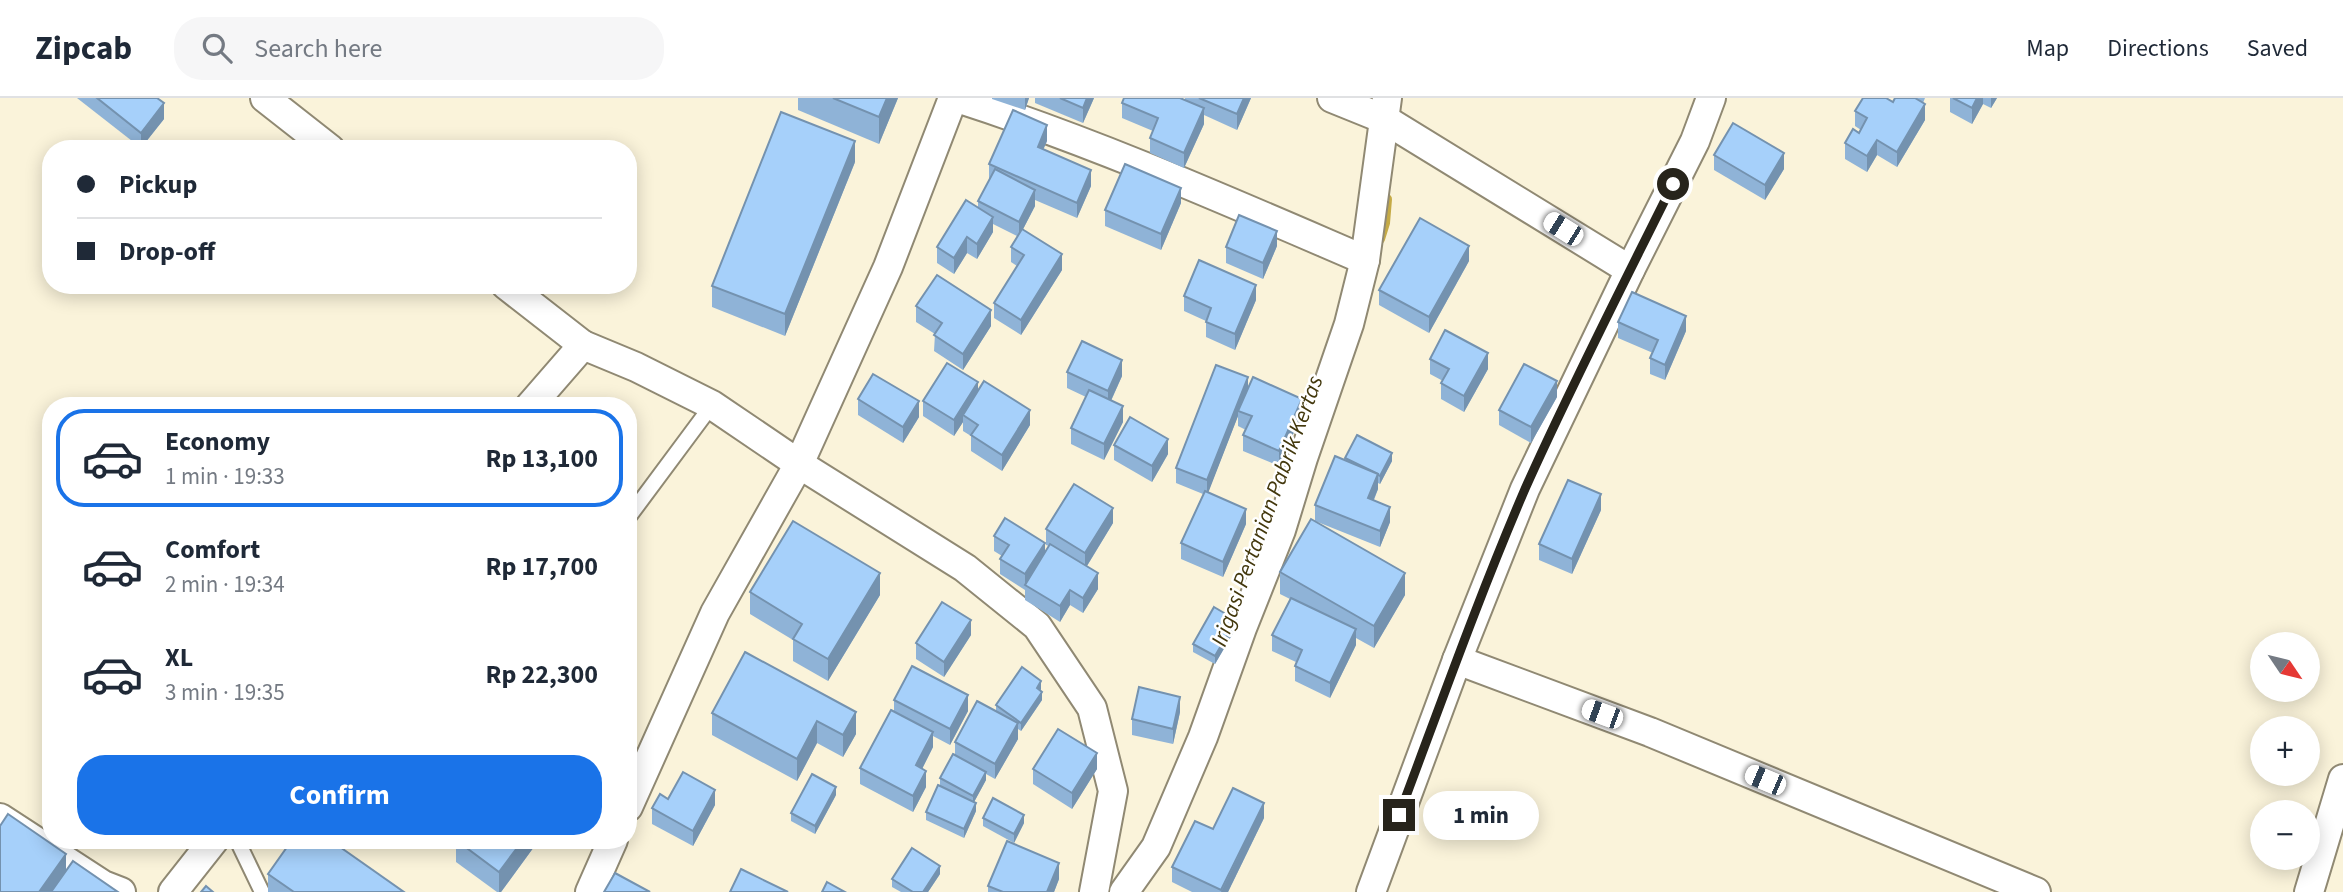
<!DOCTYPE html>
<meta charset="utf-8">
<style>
:root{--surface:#fff;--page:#f6f6f7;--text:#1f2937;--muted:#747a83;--line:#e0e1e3;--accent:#1a73e8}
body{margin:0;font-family:"Source Sans 3",sans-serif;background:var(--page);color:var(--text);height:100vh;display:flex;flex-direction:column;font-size:26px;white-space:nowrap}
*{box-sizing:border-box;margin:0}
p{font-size:23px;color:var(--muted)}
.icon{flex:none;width:38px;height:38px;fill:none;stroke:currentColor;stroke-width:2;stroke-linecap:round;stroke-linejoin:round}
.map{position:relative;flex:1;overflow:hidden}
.drawer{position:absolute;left:42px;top:299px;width:595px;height:452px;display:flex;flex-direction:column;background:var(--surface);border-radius:28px;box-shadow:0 4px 18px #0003}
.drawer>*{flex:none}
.guide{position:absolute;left:42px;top:42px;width:595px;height:154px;border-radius:28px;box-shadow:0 4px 18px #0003;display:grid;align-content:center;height:154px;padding:0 35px;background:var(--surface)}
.needle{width:46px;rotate:125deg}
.buttons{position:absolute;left:2250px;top:534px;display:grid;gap:14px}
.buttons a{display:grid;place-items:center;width:70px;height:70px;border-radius:50%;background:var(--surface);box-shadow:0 4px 18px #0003;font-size:35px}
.end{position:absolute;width:32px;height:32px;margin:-16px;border:9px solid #27241b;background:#fff;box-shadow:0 0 0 4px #fff}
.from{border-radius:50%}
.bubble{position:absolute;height:49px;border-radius:24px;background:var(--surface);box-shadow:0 4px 18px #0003;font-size:23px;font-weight:700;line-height:49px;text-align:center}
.car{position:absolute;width:21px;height:42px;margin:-21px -10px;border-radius:9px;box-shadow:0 0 5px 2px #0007;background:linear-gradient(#fff 24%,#345 0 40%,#fff 0 76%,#345 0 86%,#fff 0)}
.guide b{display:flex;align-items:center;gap:24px;height:66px;font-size:26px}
.guide b+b{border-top:2px solid var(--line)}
.guide i{width:18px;height:18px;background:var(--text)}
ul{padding:12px 0 0;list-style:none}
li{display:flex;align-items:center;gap:21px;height:98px;margin:0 14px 10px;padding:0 21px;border:4px solid transparent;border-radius:28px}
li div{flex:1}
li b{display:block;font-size:26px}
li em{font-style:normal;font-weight:700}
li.selected{border-color:var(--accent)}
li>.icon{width:63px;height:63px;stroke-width:1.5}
.action{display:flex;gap:14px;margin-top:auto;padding:14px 35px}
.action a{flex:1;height:80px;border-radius:28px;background:var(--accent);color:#fff;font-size:28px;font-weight:700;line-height:80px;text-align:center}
header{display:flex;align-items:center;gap:42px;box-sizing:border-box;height:98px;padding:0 35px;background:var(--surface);border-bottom:2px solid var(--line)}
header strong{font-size:33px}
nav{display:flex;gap:38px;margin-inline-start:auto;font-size:24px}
.search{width:490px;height:63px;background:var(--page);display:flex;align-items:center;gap:18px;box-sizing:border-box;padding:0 24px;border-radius:28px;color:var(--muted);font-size:26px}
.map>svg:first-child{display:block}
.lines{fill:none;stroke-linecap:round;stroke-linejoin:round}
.stream{stroke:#c5aa46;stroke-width:10}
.service-casing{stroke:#908973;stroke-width:18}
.minor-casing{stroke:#908973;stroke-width:32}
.service{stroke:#fff;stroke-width:14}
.minor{stroke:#fff;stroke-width:28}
.wall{fill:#8fb3d7}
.shaded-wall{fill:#7492af}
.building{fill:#a6d0fa;stroke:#7492af;stroke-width:2}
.route{stroke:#27241b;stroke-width:9}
.labels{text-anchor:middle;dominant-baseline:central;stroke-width:5;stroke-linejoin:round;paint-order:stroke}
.water-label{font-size:23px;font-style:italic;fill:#43380d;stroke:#fff}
</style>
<header>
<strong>Zipcab</strong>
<div class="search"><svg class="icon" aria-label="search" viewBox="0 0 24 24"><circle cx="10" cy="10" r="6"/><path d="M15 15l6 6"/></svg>Search here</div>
<nav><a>Map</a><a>Directions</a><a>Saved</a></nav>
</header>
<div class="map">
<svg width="2343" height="794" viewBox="0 0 2343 794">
<rect width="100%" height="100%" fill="#faf3da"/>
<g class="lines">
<path class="stream" d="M1380 141 1385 125 1387 101"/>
<defs>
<g id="service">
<path d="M628 420 712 307"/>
<path d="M237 742 262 794"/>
</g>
<g id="minor">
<path d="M265 0 330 51"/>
<path d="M957 0C1097 45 1230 104 1365 162"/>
<path d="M1332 0 1384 21 1630 172"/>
<path d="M506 187 583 247"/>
<path d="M530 308 583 247 636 269 712 307 799 366 965 470 1037 528 1092 610 1113 693 1094 794"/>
<path d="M1457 562 1650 634 2036 794"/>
<path d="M628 709 715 515 799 366 888 169 953 0"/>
<path d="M0 720 103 787 121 794"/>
<path d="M173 794 214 742"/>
<path d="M590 794 613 742"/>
<path d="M1124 794 1156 749 1203 639 1242 530 1281 432 1303 360 1349 226 1365 162 1387 0"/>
<path d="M1371 794 1457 562 1525 391 1630 172 1695 43 1711 0"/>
<path d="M2309 794 2343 681"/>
</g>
</defs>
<use href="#service" class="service-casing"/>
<use href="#minor" class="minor-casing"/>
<use href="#service" class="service"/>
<use href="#minor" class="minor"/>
</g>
<g class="wall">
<path d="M77 0H157L164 21 141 50Z"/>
<path d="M798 0H898L879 46 798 12Z"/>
<path d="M992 0H1029L1025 12 992 1Z"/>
<path d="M1035 0H1094L1083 25 1035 5Z"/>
<path d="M1185 0H1251L1237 32 1204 17V26L1184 70 1150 55V40L1153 33 1122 20V5L1185 2Z"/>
<path d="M1895 0H1925L1923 5 1925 22 1897 69 1877 57 1867 74 1845 61V45L1859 35 1861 32 1855 28V13L1893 4Z"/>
<path d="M1950 0H1997L1991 10 1983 6 1972 26 1950 14Z"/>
<path d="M1047 43 1043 51 1091 88 1077 120 1035 102V108L1023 131 1062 172 1021 237 994 220V205L1017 168 1011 164V149L1017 138 993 126V134L977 161 967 155 954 176 937 165V149L978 110V103L989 82V66Z"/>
<path d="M1714 57 1784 71 1765 102 1714 72Z"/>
<path d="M855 64 785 238 712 209V188Z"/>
<path d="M1181 105 1161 152 1105 128V112Z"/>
<path d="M1277 148 1263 181 1226 165V149Z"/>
<path d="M1469 163 1429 235 1379 207V192Z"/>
<path d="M1184 198 1256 202 1235 252 1206 239V223L1184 213Z"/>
<path d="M916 208 991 228 963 272 934 253 935 236 916 224Z"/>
<path d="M1618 224 1686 233 1665 282 1650 276V260L1653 255 1618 240Z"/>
<path d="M1430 261 1488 271 1464 314 1441 301V285L1443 283 1430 276Z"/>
<path d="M1067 274 1122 278 1111 303 1123 324 1104 362 1071 346V330L1086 299 1067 290Z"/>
<path d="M1248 291 1302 316 1279 368 1243 353V337L1246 332 1238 328V318L1208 394 1246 426 1223 479 1181 461V445L1203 396 1176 385V370Z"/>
<path d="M978 292 1030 327 1002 373 971 353V338L963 333V324L954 338 923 318V303Z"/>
<path d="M1557 299 1531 345 1499 327V312Z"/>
<path d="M858 301 919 319 903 345 858 317Z"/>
<path d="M1114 347 1168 356 1152 384 1114 362Z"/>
<path d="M1345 360 1392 363 1380 386 1378 385V391L1374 402 1390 424 1380 449 1315 423V407L1345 362Z"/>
<path d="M1601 412 1572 476 1539 462V446Z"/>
<path d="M1113 425 1087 468 1098 491 1083 515 1070 507 1060 524 1025 502V492L1000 476V461L1002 458 994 453V438L1045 454 1049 448 1046 447V431Z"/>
<path d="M1280 474 1405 497 1374 550 1356 540V547L1330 600 1295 583V568L1296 564 1272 553V537L1290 501 1280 496Z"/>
<path d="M750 494 880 497 828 583 793 563V542L750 516Z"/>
<path d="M1236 530 1215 566 1193 554V546Z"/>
<path d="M971 537 944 579 916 561V545Z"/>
<path d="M745 554 856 636 843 659 817 645 797 683 712 637V615Z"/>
<path d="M1041 591V592L1042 602 1021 633 1018 631V641L995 681 986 676V682L974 704 976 713 964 740 926 722V714L940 688V680L955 658V644L996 613V607Z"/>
<path d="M894 602 968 613 950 647 933 638V649L922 671 926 689 913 714 860 686V670L894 614Z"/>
<path d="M1180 614 1173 646 1132 637V621Z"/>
<path d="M1033 671H1097L1072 711 1033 686Z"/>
<path d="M836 697 815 736 791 723V715Z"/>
<path d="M668 701 715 707 693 748 652 726V710Z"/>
<path d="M983 720 1024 725 1014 745 983 728Z"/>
<path d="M1264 720 1228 794H1192L1172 784V769L1213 731Z"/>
<path d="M456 742H539L501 794H497L456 764Z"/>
<path d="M268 776 404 794H268Z"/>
<path d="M940 776 928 794H901L892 789V781Z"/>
<path d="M1059 781 1054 794H988V788Z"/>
</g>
<g class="shaded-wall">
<path d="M887 0H898L879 46V19Z"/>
<path d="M1025 0H1029L1025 12Z"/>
<path d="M1087 0H1094L1083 25V10Z"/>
<path d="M1244 0H1251L1237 32V16Z"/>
<path d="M1977 0H1983V6L1972 26V10Z"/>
<path d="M1991 0H1997L1991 10Z"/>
<path d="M164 5V21L141 50V35Z"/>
<path d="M1925 6V22L1897 69V54Z"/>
<path d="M1204 10V26L1184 70V55Z"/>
<path d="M1047 27V43L1038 64V49Z"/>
<path d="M1877 42V57L1867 74V58Z"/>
<path d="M855 43V64L785 238V216Z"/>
<path d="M1784 55V71L1765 102V87Z"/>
<path d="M1091 72V88L1077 120V105Z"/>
<path d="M1181 90V105L1161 152V136Z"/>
<path d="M1035 92V108L1019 139V124Z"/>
<path d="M993 119V134L977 161V146Z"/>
<path d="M1277 133V148L1263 181V165Z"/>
<path d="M967 139V155L954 176V160Z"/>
<path d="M1469 148V163L1429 235V219Z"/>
<path d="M1062 156V172L1021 237V222Z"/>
<path d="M1256 187V202L1235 252V236Z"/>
<path d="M991 212V228L963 272V256Z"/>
<path d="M1686 218V233L1665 282V267Z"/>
<path d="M1488 255V271L1464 314V298Z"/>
<path d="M1122 262V278L1108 309V293Z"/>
<path d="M1248 279V294L1238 313V318L1207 398V382Z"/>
<path d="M1557 283V299L1531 345V329Z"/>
<path d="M978 284V299L963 317V324L954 338V322Z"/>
<path d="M1302 301V316L1279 368V353Z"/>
<path d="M919 303V319L903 345V329Z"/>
<path d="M1123 308V324L1104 362V346Z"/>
<path d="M1030 312V327L1002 373V357Z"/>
<path d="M1168 341V356L1152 384V368Z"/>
<path d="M1392 355V363L1380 386V378Z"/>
<path d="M1378 376V391L1368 415V400Z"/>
<path d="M1601 396V412L1572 476V461Z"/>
<path d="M1390 409V424L1380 449V433Z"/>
<path d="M1113 410V425L1085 471V455Z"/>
<path d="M1246 411V426L1223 479V464Z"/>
<path d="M1045 445V460L1025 487V476Z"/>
<path d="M880 475V497L828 583V561Z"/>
<path d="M1098 475V491L1083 515V500Z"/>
<path d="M1405 475V497L1374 550V528Z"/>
<path d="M1070 492V507L1060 524V508Z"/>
<path d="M971 522V537L944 579V564Z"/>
<path d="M1236 522V530L1215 566V558Z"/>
<path d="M1356 531V547L1330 600V585Z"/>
<path d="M1041 583V591L1037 598V590Z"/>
<path d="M1042 594V602L1021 633V625Z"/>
<path d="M968 597V613L950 647V631Z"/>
<path d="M1180 599V614L1173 646V631Z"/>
<path d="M856 614V636L843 659V637Z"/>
<path d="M817 623V645L797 683V661Z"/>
<path d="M1018 625V641L995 681V666Z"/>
<path d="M933 634V649L916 683V667Z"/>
<path d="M1097 655V671L1072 711V695Z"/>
<path d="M926 673V689L913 714V698Z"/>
<path d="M986 674V682L973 706V698Z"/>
<path d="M836 689V697L815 736V728Z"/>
<path d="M715 692V707L693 748V733Z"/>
<path d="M976 705V713L964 740V731Z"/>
<path d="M1264 705V720L1228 794H1221Z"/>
<path d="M1024 717V725L1014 745V736Z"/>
<path d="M523 742H539L501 794H499V774Z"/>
<path d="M66 756V778L54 794H39Z"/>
<path d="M1059 765V781L1054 794H1047Z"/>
<path d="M940 768V776L928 794H923Z"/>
</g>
<g class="building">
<path d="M97 0H157L164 5 141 35Z"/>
<path d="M833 0H887L879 19Z"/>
<path d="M1060 0H1087L1083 10Z"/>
<path d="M1124 0H1180L1204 10 1184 55 1150 40 1158 20 1122 5Z"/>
<path d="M1199 0H1244L1237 16Z"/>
<path d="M1863 0H1886L1893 4 1895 0H1915L1925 6 1897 54 1877 42 1867 58 1845 45 1853 31 1859 35 1867 20 1855 13Z"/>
<path d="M1953 0H1977L1972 10Z"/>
<path d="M1013 12 1047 27 1038 49 1091 72 1077 105 989 66Z"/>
<path d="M781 14 855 43 785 216 712 188Z"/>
<path d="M1733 25 1784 55 1765 87 1714 57Z"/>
<path d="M1125 66 1181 90 1161 136 1105 112Z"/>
<path d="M995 71 1035 92 1019 124 978 103Z"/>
<path d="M966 102 993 119 977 146 967 139 954 160 937 149Z"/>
<path d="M1239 117 1277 133 1263 165 1226 149Z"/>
<path d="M1420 120 1469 148 1429 219 1379 192Z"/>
<path d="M1022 131 1062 156 1021 222 994 205 1024 157 1011 149Z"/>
<path d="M1199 162 1256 187 1235 236 1206 224 1211 210 1184 198Z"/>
<path d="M937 177 991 212 963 256 934 237 942 225 916 208Z"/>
<path d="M1632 194 1686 218 1665 267 1650 260 1658 242 1618 224Z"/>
<path d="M1445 232 1488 255 1464 298 1441 285 1449 271 1430 261Z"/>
<path d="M1082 243 1122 262 1108 293 1067 274Z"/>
<path d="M947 265 978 284 954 322 923 303Z"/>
<path d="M1524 266 1557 283 1531 329 1499 312Z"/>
<path d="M1216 267 1248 279 1207 382 1176 370Z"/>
<path d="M873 276 919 303 903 329 858 301Z"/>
<path d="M1253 279 1302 301 1279 353 1243 337 1252 318 1238 313Z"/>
<path d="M984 283 1030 312 1002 357 971 337 978 327 963 317Z"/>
<path d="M1089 292 1123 308 1104 346 1071 330Z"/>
<path d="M1130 319 1168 341 1152 368 1114 347Z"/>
<path d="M1357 337 1392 355 1380 378 1378 377V376L1345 360Z"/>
<path d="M1335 358 1378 376 1368 400 1390 409 1380 433 1315 407Z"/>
<path d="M1568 382 1601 396 1572 461 1539 446Z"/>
<path d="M1074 386 1113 410 1085 455 1046 431Z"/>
<path d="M1205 393 1246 411 1223 464 1181 445Z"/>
<path d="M1005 420 1045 445 1025 476 1000 461 1009 447 994 438Z"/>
<path d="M1311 421 1405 475 1374 528 1280 474Z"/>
<path d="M793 423 880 475 828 561 793 541 802 526 750 494Z"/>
<path d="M1050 446 1098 475 1083 500 1070 492 1060 508 1025 487Z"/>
<path d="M1291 500 1356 531 1330 585 1295 568 1302 552 1272 537Z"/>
<path d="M942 504 971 522 944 564 916 545Z"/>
<path d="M1214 509 1236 522 1215 558 1193 546Z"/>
<path d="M745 554 856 614 843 637 817 623 797 661 712 615Z"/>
<path d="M912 568 968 597 950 631 894 602Z"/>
<path d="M1022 569 1041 583 1037 590 1042 594 1021 625 996 607Z"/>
<path d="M1139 589 1180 599 1173 631 1132 621Z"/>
<path d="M977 603 1018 625 995 666 955 644Z"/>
<path d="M891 612 933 634 916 667 926 673 913 698 860 670Z"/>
<path d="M1058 631 1097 655 1072 695 1033 671Z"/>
<path d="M953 656 986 674 973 698 940 680Z"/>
<path d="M683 674 715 692 693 733 652 710 660 696 668 701Z"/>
<path d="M812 676 836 689 815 728 791 715Z"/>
<path d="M938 687 976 705 964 731 926 714Z"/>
<path d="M1233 690 1264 705 1221 792 1172 769 1195 723 1213 731Z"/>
<path d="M993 700 1024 717 1014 736 983 720Z"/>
<path d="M8 716 66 756 39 794H0V728Z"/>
<path d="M292 742H330L404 794H294L268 776Z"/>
<path d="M456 742H523L499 774Z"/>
<path d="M1007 743 1059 765 1047 794H1003L988 788Z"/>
<path d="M912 750 940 768 923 794H913L892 781Z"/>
<path d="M73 763 118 794H51Z"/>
<path d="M741 771 788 794H730Z"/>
<path d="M615 775 650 794H604Z"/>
<path d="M827 784 845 794H822Z"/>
<path d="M206 788 213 794H201Z"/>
</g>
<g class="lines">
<path class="route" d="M1399 717C1440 608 1479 498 1525 391 1571 288 1623 187 1673 86"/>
</g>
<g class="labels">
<g class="water-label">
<text transform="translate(1267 413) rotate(-70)">Irigasi Pertanian Pabrik Kertas</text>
</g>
</g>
</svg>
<div class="buttons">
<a><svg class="needle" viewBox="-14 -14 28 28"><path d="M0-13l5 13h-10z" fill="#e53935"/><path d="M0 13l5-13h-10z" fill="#747a83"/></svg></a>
<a>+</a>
<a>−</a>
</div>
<i class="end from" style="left:1673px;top:86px"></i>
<i class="end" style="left:1399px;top:717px"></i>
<div class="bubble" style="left:1423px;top:693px;width:116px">1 min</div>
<i class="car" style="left:1563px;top:131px;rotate:302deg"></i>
<i class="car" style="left:1602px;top:616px;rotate:290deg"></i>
<i class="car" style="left:1765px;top:682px;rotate:293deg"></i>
<div class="guide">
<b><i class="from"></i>Pickup</b>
<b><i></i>Drop-off</b>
</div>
<section class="drawer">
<ul>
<li class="selected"><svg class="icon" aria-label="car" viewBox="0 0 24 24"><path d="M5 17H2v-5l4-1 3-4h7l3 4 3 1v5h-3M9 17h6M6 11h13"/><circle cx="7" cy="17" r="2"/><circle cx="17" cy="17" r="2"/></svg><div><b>Economy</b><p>1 min · 19:33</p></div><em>Rp 13,100</em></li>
<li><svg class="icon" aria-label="car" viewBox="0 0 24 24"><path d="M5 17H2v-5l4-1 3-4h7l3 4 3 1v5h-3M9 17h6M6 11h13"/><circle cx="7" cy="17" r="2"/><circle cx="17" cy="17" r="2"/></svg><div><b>Comfort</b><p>2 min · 19:34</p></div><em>Rp 17,700</em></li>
<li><svg class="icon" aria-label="car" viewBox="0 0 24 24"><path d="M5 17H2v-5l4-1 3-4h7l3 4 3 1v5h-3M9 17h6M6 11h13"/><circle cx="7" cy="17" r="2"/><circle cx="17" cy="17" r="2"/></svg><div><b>XL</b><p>3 min · 19:35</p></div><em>Rp 22,300</em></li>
</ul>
<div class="action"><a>Confirm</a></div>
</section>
</div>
